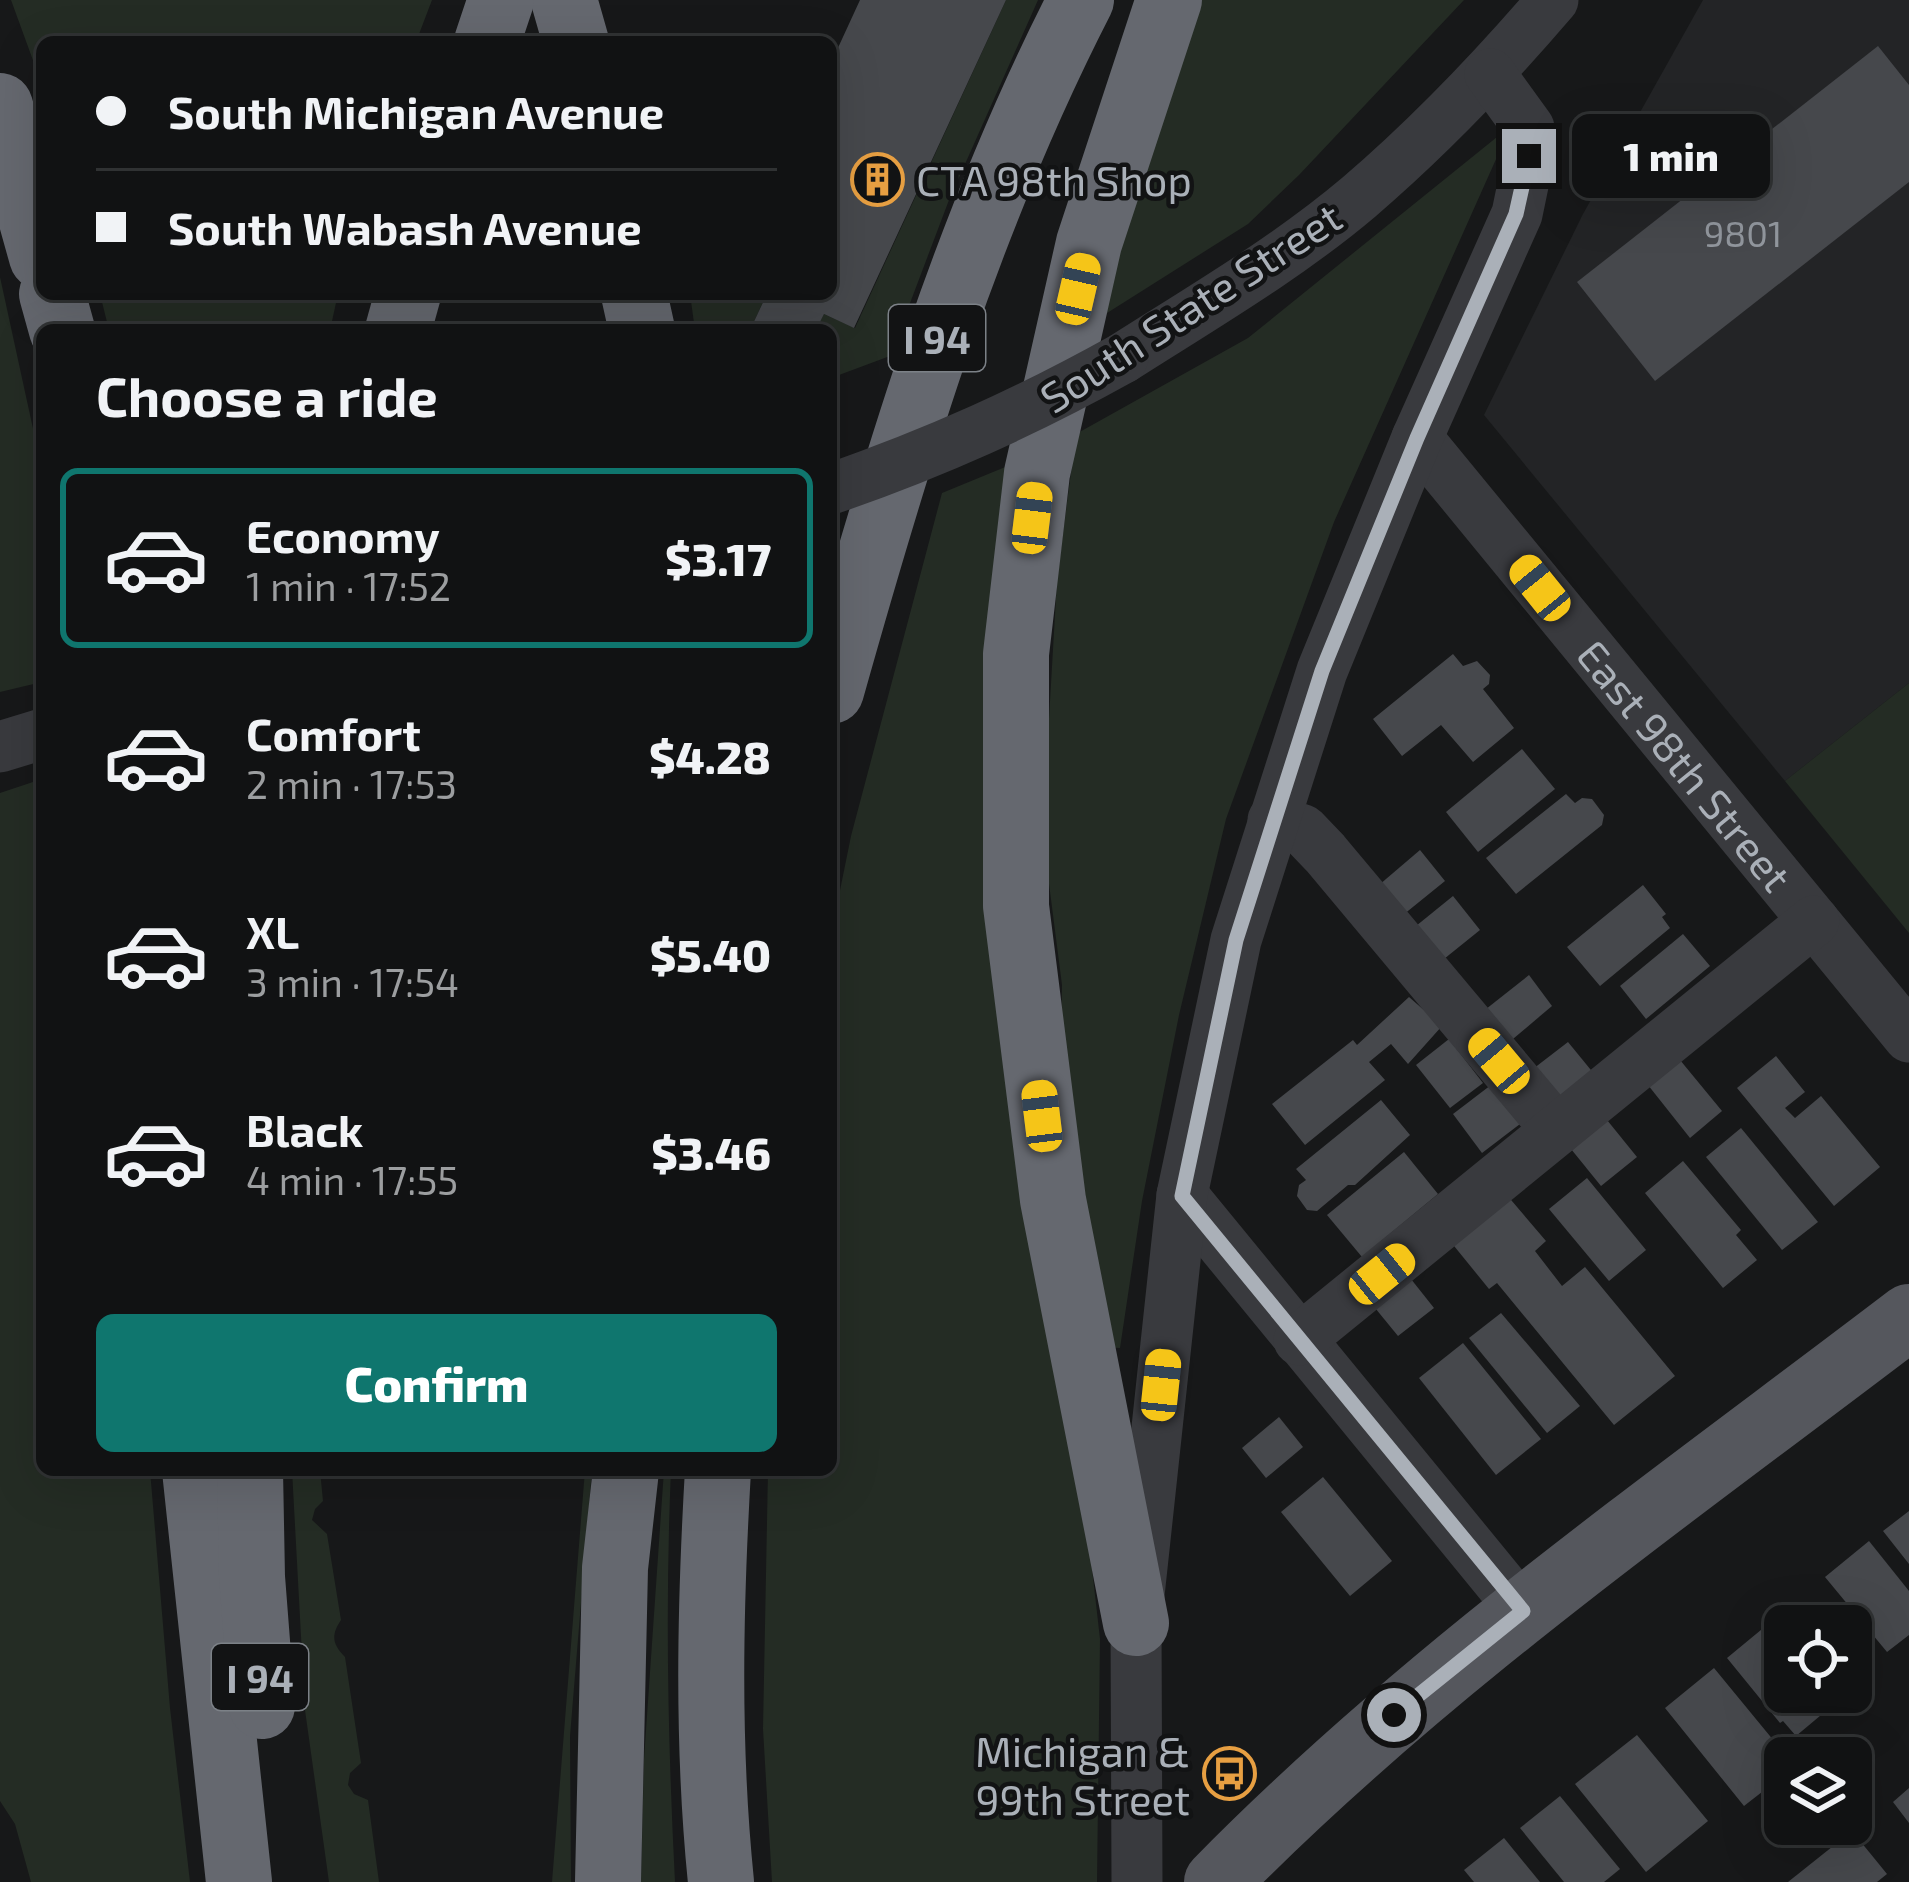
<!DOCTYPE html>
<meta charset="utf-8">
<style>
:root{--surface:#111213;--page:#1e2021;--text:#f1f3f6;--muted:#9c9ea0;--line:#303233;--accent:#0f766e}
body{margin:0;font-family:"Exo 2",sans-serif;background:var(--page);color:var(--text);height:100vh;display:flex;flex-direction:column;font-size:45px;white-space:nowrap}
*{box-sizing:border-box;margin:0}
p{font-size:39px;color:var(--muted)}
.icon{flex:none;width:66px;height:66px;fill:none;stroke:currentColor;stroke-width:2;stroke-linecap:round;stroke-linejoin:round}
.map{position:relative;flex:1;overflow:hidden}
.panel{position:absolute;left:36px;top:324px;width:801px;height:1152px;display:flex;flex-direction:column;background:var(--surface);border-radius:18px;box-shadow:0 12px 48px #0002,0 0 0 3px var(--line)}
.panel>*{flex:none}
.hud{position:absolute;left:36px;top:36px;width:801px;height:264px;border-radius:18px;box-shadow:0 12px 48px #0002,0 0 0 3px var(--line);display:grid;align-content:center;height:264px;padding:0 60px;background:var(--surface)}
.tools{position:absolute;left:1764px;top:1605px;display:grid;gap:24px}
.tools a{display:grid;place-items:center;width:108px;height:108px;border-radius:18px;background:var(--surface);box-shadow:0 12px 48px #0002,0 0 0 3px var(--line);font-size:60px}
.end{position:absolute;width:54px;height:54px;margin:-27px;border:15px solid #aab0b8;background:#111;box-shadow:0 0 0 6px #111}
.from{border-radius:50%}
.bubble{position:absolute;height:84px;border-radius:18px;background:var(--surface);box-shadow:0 12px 48px #0002,0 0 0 3px var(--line);font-size:39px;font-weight:800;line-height:84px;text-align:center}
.car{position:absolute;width:36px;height:72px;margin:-36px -18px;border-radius:15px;box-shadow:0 0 9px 3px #0007;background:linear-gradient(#f5c518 24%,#345 0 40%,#f5c518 0 76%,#345 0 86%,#f5c518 0)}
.hud b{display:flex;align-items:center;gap:42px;height:114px;font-size:45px}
.hud b+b{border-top:3px solid var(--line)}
.hud i{width:30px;height:30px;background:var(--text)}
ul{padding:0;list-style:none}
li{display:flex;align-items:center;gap:36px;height:180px;margin:0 24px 18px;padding:0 36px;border:6px solid transparent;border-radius:18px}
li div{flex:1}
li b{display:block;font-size:45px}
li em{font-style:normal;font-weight:800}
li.active{border-color:var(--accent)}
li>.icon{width:108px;height:108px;stroke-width:1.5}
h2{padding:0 60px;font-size:54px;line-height:144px}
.action{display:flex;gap:24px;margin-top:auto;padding:24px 60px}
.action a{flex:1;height:138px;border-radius:18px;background:var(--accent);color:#fff;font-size:48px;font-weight:800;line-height:138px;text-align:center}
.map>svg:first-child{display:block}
.built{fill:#232426}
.green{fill:#242c24}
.building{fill:#46484c}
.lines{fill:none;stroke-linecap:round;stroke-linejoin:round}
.minor{stroke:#393a3e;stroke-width:51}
.major{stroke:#55575d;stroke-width:66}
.highway{stroke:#65686f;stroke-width:66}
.minor-bridge{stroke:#393a3e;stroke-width:51}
.route{stroke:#aab0b8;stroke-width:15}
.labels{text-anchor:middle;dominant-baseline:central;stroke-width:9;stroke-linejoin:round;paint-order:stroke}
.number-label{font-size:36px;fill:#91969d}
.shield{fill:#121314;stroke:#7c8187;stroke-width:3}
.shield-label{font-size:39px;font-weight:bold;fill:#aab0b8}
.poi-label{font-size:42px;fill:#aab0b8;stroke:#121314;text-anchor:start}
.street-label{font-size:42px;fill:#aab0b8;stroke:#121314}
</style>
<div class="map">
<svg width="1909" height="1882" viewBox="0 0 1909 1882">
<rect width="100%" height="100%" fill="#171819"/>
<path class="built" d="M1703 0H1909V683L1785 781 1484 415 1583 214Z"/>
<g class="green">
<path d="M11 0H432L416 42H42V85Z"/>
<path d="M1006 0H1038L949 200 890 356 831 378V330H816L824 314 855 328Z"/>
<path d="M1197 0H1464L1299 175 1248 224 1096 320Z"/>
<path d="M1497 137V157L1334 522 1226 819 1179 1015 1142 1201 1120 1348 1102 1347 1061 1055 1062 985 1048 876 1047 753 1057 580 1076 434 1248 338Z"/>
<path d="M0 277 42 470V682L0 692Z"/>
<path d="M100 294H338L330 330H109Z"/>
<path d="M690 294H767L750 330H695Z"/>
<path d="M1015 463 1091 1560 1100 1639 1097 1882H772L763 1729 768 1470H831V935L851 836 942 493Z"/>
<path d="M1909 683V933L1785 781Z"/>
<path d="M42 779V1470H150L170 1708 190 1882H31L15 1824 0 1801V793Z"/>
<path d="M292 1470H320L323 1501 315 1509 312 1520 327 1534 341 1620C331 1635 332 1644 345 1657L361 1763 350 1773 348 1785 354 1794 368 1800 379 1882H329L305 1710Z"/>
<path d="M585 1470H592L570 1736 571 1882H552Z"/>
<path d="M664 1470H671C665 1608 668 1745 675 1882H641L644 1759Z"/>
</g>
<g class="building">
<path d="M860 0H1006L854 328 824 314 816 330H750L767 294H831V63Z"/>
<path d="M1878 46 1909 85V182L1655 381 1577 282Z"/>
<path d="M1453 654 1463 666 1477 661 1490 675 1489 684 1483 689 1514 728 1473 762 1441 725 1402 756 1373 719Z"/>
<path d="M1522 749 1555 789 1478 852 1446 812Z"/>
<path d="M1566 794 1575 803 1582 798 1592 799 1604 815 1602 825 1516 894 1486 858Z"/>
<path d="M1420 850 1445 881 1403 915 1379 885Z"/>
<path d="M1643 885 1666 914 1662 917 1670 928 1600 986 1567 947Z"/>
<path d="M1453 896 1480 930 1444 959 1416 926Z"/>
<path d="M1683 934 1710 966 1646 1019 1620 986Z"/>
<path d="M1529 975 1552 1006 1507 1044 1481 1013Z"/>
<path d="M1409 997 1442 1026 1408 1064 1391 1044 1369 1062 1385 1080 1305 1145 1272 1104 1353 1040 1357 1045Z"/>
<path d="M1449 1039 1483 1083 1450 1108 1416 1065Z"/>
<path d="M1568 1042 1595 1075 1556 1106 1529 1072Z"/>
<path d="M1776 1056 1805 1092 1785 1108 1795 1118 1821 1096 1880 1167 1834 1206 1737 1088Z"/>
<path d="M1680 1060 1722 1111 1690 1138 1648 1085Z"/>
<path d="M1491 1085 1520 1124 1482 1153 1453 1114Z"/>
<path d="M1381 1100 1410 1135 1355 1185H1348L1317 1211 1307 1210 1297 1196 1299 1185 1306 1180 1296 1169Z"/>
<path d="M1607 1120 1637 1157 1601 1186 1571 1149Z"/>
<path d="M1741 1128 1818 1222 1782 1250 1706 1157Z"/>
<path d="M1404 1152 1438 1194 1362 1257 1327 1215Z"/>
<path d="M1683 1161 1741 1230 1736 1235 1757 1260 1723 1288 1645 1193Z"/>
<path d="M1587 1178 1646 1250 1609 1281 1549 1209Z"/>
<path d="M1506 1194 1546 1241 1535 1251 1562 1286 1585 1267 1675 1376 1614 1425 1497 1283 1489 1289 1450 1241Z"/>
<path d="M1407 1274 1434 1308 1398 1336 1371 1303Z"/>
<path d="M1501 1313 1580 1406 1547 1433 1469 1338Z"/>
<path d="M1463 1343 1541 1439 1496 1475 1419 1378Z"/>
<path d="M1279 1417 1303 1447 1266 1478 1242 1448Z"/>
<path d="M1323 1477 1392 1561 1350 1596 1281 1512Z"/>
<path d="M1909 1511V1564L1883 1531Z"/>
<path d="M1869 1541 1909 1591V1635L1887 1652 1825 1577Z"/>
<path d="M1773 1620 1785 1635V1692H1832L1839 1700 1796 1736 1783 1721 1780 1723 1727 1658Z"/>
<path d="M1714 1668 1788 1758H1785V1774L1744 1806 1665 1708Z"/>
<path d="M1637 1735 1708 1821 1646 1872 1575 1784Z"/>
<path d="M1909 1788V1823L1893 1802Z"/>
<path d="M1560 1796 1620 1869 1604 1882H1564L1520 1828Z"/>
<path d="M1852 1831 1887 1874 1877 1882H1788Z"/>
<path d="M1504 1838 1540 1882H1474L1464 1870Z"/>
</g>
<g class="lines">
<g class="minor">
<path d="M1123 358C1203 307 1287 258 1359 197 1429 137 1493 70 1553 0"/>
<path id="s1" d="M1417 438 1909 1037"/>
<path d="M0 747 42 734"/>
<path d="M1273 820 1303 830 1325 853 1557 1130"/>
<path d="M1182 1195 1523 1611"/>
<path d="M1299 1340 1814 921"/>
<path d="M1137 1882 1136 1623 1182 1195 1236 940 1322 671 1417 438 1517 214 1529 156V128L1490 74"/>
</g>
<path class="major" d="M1217 1882C1426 1669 1673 1497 1909 1317"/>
<g class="highway">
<path d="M564 0 576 42"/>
<path d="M487 42 501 0"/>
<path d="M0 106 42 257"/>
<path d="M52 294 62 330"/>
<path d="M634 294 642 330"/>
<path d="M398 330 408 294"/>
<path d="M831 691C898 453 968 220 1081 0"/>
<path d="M195 1470 239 1882"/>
<path d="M250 1470 252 1577 262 1706"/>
<path d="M718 1470C710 1607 707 1745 721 1882"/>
<path d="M1136 1623 1053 1200 1016 906V654L1037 473 1089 243 1169 0"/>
<path d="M608 1882 615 1568 626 1470"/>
</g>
<path class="minor-bridge" d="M831 489C937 452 1026 412 1123 358"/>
</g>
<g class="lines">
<path class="route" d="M1394 1715 1523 1611 1182 1196 1236 940 1322 671 1417 438 1516 214 1529 156"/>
</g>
<defs>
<symbol id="building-ring" viewBox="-11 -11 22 22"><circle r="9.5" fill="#121314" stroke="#e79f42" stroke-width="1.5"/><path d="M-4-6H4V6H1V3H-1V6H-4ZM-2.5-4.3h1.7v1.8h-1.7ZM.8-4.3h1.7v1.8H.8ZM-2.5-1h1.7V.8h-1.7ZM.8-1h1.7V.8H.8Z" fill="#e79f42"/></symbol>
<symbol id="bus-ring" viewBox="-11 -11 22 22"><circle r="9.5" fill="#121314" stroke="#e79f42" stroke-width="1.5"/><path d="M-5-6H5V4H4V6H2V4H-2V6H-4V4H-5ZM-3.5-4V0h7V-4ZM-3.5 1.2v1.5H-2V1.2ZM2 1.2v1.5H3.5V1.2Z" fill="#e79f42"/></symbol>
</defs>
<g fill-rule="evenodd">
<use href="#building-ring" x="848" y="150" width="59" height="59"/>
<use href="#bus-ring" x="1200" y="1744" width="59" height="59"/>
</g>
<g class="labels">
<g class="number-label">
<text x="1743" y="232">9801</text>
</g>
<g class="shield">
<rect x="889" y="305" width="96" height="66" rx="9"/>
<rect x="212" y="1644" width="96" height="66" rx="9"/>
</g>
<g class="shield-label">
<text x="937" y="338">I 94</text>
<text x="260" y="1677">I 94</text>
</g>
<g class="poi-label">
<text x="916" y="179">CTA 98th Shop</text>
<text x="1190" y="1750" text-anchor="end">Michigan &amp;<tspan x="1190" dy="48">99th Street</tspan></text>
</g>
<g class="street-label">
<text transform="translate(1190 306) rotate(-33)">South State Street</text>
<text stroke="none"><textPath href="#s1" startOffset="423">East 98th Street</textPath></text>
</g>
</g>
</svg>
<div class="tools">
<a><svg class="icon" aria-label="locate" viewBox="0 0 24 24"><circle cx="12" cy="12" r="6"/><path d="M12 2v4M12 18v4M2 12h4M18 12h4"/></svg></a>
<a><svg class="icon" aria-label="layers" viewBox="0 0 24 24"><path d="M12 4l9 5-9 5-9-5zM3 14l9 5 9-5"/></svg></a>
</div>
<i class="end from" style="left:1394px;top:1715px"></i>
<i class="end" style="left:1529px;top:156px"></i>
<div class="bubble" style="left:1572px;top:114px;width:198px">1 min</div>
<i class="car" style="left:1078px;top:289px;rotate:13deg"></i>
<i class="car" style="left:1032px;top:518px;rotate:7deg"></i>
<i class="car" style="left:1540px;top:588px;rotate:321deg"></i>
<i class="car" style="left:1499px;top:1061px;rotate:320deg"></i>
<i class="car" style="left:1042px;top:1116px;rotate:353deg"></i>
<i class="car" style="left:1382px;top:1274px;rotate:51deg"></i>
<i class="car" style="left:1161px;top:1385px;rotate:6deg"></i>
<div class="hud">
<b><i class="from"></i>South Michigan Avenue</b>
<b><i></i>South Wabash Avenue</b>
</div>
<section class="panel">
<h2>Choose a ride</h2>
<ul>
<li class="active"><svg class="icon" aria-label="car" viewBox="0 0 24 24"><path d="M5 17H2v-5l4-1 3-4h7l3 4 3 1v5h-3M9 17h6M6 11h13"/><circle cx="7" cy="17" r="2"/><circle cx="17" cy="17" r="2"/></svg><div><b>Economy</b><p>1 min · 17:52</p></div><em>$3.17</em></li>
<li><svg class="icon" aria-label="car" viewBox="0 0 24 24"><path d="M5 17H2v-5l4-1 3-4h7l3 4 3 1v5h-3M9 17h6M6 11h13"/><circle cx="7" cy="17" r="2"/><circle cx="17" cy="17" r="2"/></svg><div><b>Comfort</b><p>2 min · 17:53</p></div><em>$4.28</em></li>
<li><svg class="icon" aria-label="car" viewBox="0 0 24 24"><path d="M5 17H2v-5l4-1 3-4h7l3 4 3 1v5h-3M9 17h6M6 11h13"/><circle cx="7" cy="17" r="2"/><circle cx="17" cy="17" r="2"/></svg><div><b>XL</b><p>3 min · 17:54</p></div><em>$5.40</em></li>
<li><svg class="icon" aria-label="car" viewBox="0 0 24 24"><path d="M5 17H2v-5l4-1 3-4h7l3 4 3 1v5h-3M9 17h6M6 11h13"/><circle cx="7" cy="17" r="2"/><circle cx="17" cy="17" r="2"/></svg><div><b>Black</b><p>4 min · 17:55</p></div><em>$3.46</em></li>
</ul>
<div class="action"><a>Confirm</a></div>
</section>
</div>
